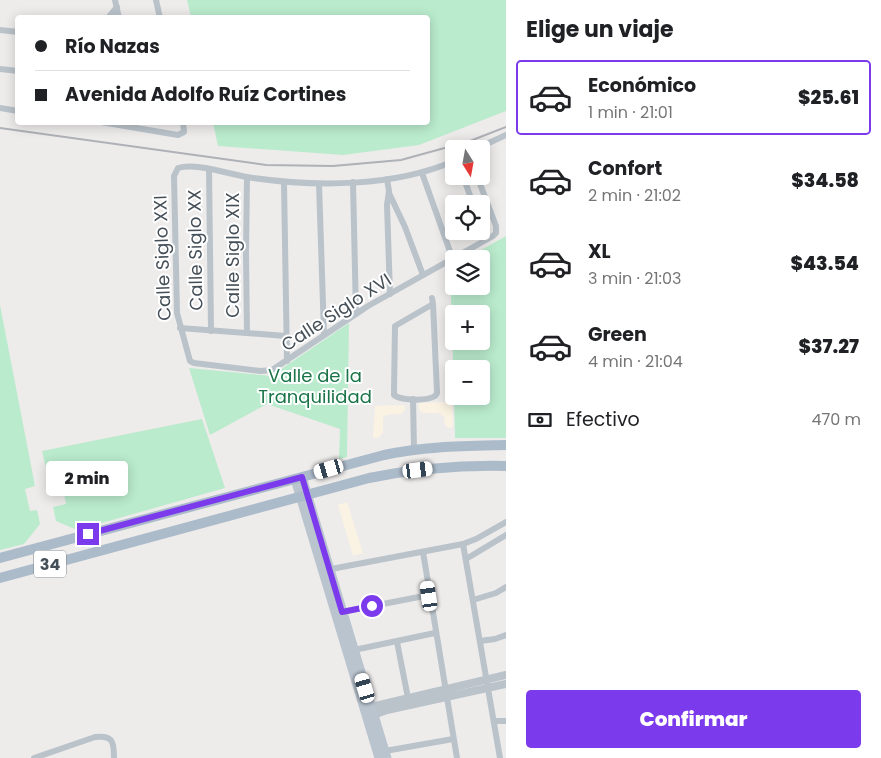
<!DOCTYPE html>
<html lang="es">
<meta charset="utf-8">
<style>
:root{--surface:#fff;--page:#f2f2f2;--text:#202124;--muted:#757577;--line:#e0e0e0;--accent:#7c3aed}
body{margin:0;font-family:Poppins,sans-serif;background:var(--page);color:var(--text);height:100vh;display:flex;flex-direction:column;font-size:19px;white-space:nowrap}
*{box-sizing:border-box;margin:0}
p{font-size:16px;color:var(--muted)}
.icon{flex:none;width:28px;height:28px;fill:none;stroke:currentColor;stroke-width:2;stroke-linecap:round;stroke-linejoin:round}
.map{position:relative;flex:1;overflow:hidden}
.side{display:flex;flex-direction:column;background:var(--surface);width:375px}
.side>*{flex:none}
.guide{position:absolute;left:15px;top:15px;width:415px;height:110px;border-radius:5px;box-shadow:0 2px 12px #0003;display:grid;align-content:center;height:110px;padding:0 20px;background:var(--surface)}
.needle{width:32px;rotate:169deg}
.controls{position:absolute;left:445px;top:140px;display:grid;gap:10px}
.controls a{display:grid;place-items:center;width:45px;height:45px;border-radius:5px;background:var(--surface);box-shadow:0 2px 12px #0003;font-size:25px}
.end{position:absolute;width:22px;height:22px;margin:-11px;border:6px solid #7c3aed;background:#fff;box-shadow:0 0 0 2px #fff}
.from{border-radius:50%}
.bubble{position:absolute;height:35px;border-radius:5px;background:var(--surface);box-shadow:0 2px 12px #0003;font-size:16px;font-weight:800;line-height:35px;text-align:center}
.car{position:absolute;width:15px;height:30px;margin:-15px -8px;border-radius:6px;box-shadow:0 0 4px 1px #0007;background:linear-gradient(#fff 24%,#345 0 40%,#fff 0 76%,#345 0 86%,#fff 0)}
.guide b{display:flex;align-items:center;gap:18px;height:48px;font-size:19px}
.guide b+b{border-top:1px solid var(--line)}
.guide i{width:12px;height:12px;background:var(--text)}
ul{padding:0;list-style:none}
li{display:flex;align-items:center;gap:15px;height:75px;margin:0 10px 8px;padding:0 10px;border:2px solid transparent;border-radius:5px}
li div{flex:1}
li b{display:block;font-size:19px}
li em{font-style:normal;font-weight:800}
li.current{border-color:var(--accent)}
li>.icon{width:45px;height:45px;stroke-width:1.5}
h2{padding:0 20px;font-size:22px;line-height:60px}
.pay{display:flex;align-items:center;gap:12px;height:55px;padding:0 20px;font-size:19px}
.pay p{margin-inline-start:auto}
.action{display:flex;gap:10px;margin-top:auto;padding:10px 20px}
.action a{flex:1;height:58px;border-radius:5px;background:var(--accent);color:#fff;font-size:20px;font-weight:800;line-height:58px;text-align:center}
main{display:flex;flex:1;min-height:0}
.map>svg:first-child{display:block}
.commercial{fill:#faf3e3}
.green{fill:#baebcd;fill-rule:evenodd}
.lines{fill:none;stroke-linecap:round;stroke-linejoin:round}
.minor{stroke:#bac3ca;stroke-width:6}
.tertiary{stroke:#bac3ca;stroke-width:8}
.secondary{stroke:#b9c4cf;stroke-width:9}
.primary{stroke:#acbbca;stroke-width:10}
.rail{stroke:#aeb1b6;stroke-width:2}
.route{stroke:#7c3aed;stroke-width:6}
.labels{text-anchor:middle;dominant-baseline:central;stroke-width:4;stroke-linejoin:round;paint-order:stroke}
.shield{fill:#fff;stroke:#7d848a;stroke-width:1}
.shield-label{font-size:16px;font-weight:bold;fill:#454f58}
.street-label{font-size:18px;fill:#454f58;stroke:#fff}
.park-label{font-size:18px;fill:#1a7447;stroke:#fff}
</style>
<main>
<div class="map">
<svg width="506" height="758" viewBox="0 0 506 758">
<rect width="100%" height="100%" fill="#eeebeb"/>
<g class="commercial">
<path d="M452 402 453 427 448 428 444 423 445 418 439 413H423L419 410V403Z"/>
<path d="M404 405 405 410 401 414 386 415 383 418V433L378 438H373L375 406Z"/>
<path d="M347 502 363 553 353 556 338 505Z"/>
</g>
<g class="green">
<path d="M187 0H506V111L419 145 343 155 218 146 213 123 428 122V18L191 17Z"/>
<path d="M506 236V438H455L454 396H481V369H454V393L450 267 454 265V286H481V259H465ZM454 314H481V341H454Z"/>
<path d="M0 305 35 486 25 489 30 511 37 510 40 524 24 544 0 550Z"/>
<path d="M349 323 347 457 339 459 340 429 267 404 210 435 189 368 271 376Z"/>
<path d="M202 419 225 488 77 530 56 521 53 507 66 504 62 484 50 486 42 451Z"/>
</g>
<g class="lines">
<g class="minor">
<path d="M115 0 119 18"/>
<path d="M156 0 160 18"/>
<path d="M108 18 117 7"/>
<path d="M0 30 18 32"/>
<path d="M0 69 18 71"/>
<path d="M0 108 18 111"/>
<path d="M101 122 178 135 184 132 183 122"/>
<path d="M476 149 506 135"/>
<path d="M454 161C394 187 317 187 253 178 234 176 197 162 178 168L174 176 177 313 190 361 194 363 261 371 272 370 368 306 493 236 496 233V226L477 176"/>
<path d="M209 169 211 331"/>
<path d="M422 173 452 257"/>
<path d="M463 176 473 204"/>
<path d="M247 177 246 255 247 333"/>
<path d="M387 179 389 191 387 205 390 294"/>
<path d="M353 182 356 314"/>
<path d="M284 183 287 361"/>
<path d="M319 184 324 334"/>
<path d="M389 193 405 227 423 275"/>
<path d="M481 228 485 240"/>
<path d="M432 298 433 304 437 393 435 396C427 401 402 401 394 395V392L395 326 433 304"/>
<path d="M180 328 286 336"/>
<path d="M413 399 414 449"/>
<path d="M463 544 500 758"/>
<path d="M423 552 457 758"/>
<path d="M466 559 506 535"/>
<path d="M326 570 463 544 476 539 506 522"/>
<path d="M473 600 496 593 506 587"/>
<path d="M342 612 429 595"/>
<path d="M480 641 495 639 506 635"/>
<path d="M397 642 408 698"/>
<path d="M354 650 435 633"/>
<path d="M494 721H506"/>
<path d="M385 751 453 739"/>
<path d="M34 758 95 737C113 735 114 742 114 758"/>
</g>
<g class="tertiary">
<path d="M367 708 506 675"/>
<path d="M370 716 387 710 506 684"/>
</g>
<g class="secondary">
<path d="M302 477 387 758"/>
<path d="M295 479 379 758"/>
</g>
<g class="primary">
<path d="M0 558 384 455C425 446 465 446 506 445"/>
<path d="M0 578 369 478C415 469 460 465 506 466"/>
</g>
<path class="rail" d="M0 128 266 165 333 166 401 160 470 141 506 127"/>
</g>
<g class="lines">
<path class="route" d="M88 534 302 477 342 612 372 606"/>
</g>
<g class="labels">
<rect class="shield" x="34" y="550.5" width="32" height="27" rx="4"/>
<g class="shield-label">
<text x="50" y="564">34</text>
</g>
<g class="street-label">
<text transform="translate(195 250) rotate(-91)">Calle Siglo XX</text>
<text transform="translate(232 255) rotate(-90)">Calle Siglo XIX</text>
<text transform="translate(162 258) rotate(-92)">Calle Siglo XXI</text>
<text transform="translate(336 312) rotate(-33)">Calle Siglo XVI</text>
</g>
<g class="park-label">
<text x="315" y="375">Valle de la<tspan x="315" dy="21">Tranquilidad</tspan></text>
</g>
</g>
</svg>
<div class="controls">
<a><svg class="needle" viewBox="-14 -14 28 28"><path d="M0-13l5 13h-10z" fill="#e53935"/><path d="M0 13l5-13h-10z" fill="#757577"/></svg></a>
<a><svg class="icon" aria-label="locate" viewBox="0 0 24 24"><circle cx="12" cy="12" r="6"/><path d="M12 2v4M12 18v4M2 12h4M18 12h4"/></svg></a>
<a><svg class="icon" aria-label="layers" viewBox="0 0 24 24"><path d="M12 4l9 5-9 5-9-5zM3 14l9 5 9-5"/></svg></a>
<a>+</a>
<a>−</a>
</div>
<i class="end from" style="left:372px;top:606px"></i>
<i class="end" style="left:88px;top:534px"></i>
<div class="bubble" style="left:46px;top:461px;width:82px">2 min</div>
<i class="car" style="left:329px;top:469px;rotate:254deg"></i>
<i class="car" style="left:418px;top:470px;rotate:83deg"></i>
<i class="car" style="left:429px;top:596px;rotate:352deg"></i>
<i class="car" style="left:365px;top:688px;rotate:343deg"></i>
<div class="guide">
<b><i class="from"></i>Río Nazas</b>
<b><i></i>Avenida Adolfo Ruíz Cortines</b>
</div>
</div>
<section class="side">
<h2>Elige un viaje</h2>
<ul>
<li class="current"><svg class="icon" aria-label="car" viewBox="0 0 24 24"><path d="M5 17H2v-5l4-1 3-4h7l3 4 3 1v5h-3M9 17h6M6 11h13"/><circle cx="7" cy="17" r="2"/><circle cx="17" cy="17" r="2"/></svg><div><b>Económico</b><p>1 min · 21:01</p></div><em>$25.61</em></li>
<li><svg class="icon" aria-label="car" viewBox="0 0 24 24"><path d="M5 17H2v-5l4-1 3-4h7l3 4 3 1v5h-3M9 17h6M6 11h13"/><circle cx="7" cy="17" r="2"/><circle cx="17" cy="17" r="2"/></svg><div><b>Confort</b><p>2 min · 21:02</p></div><em>$34.58</em></li>
<li><svg class="icon" aria-label="car" viewBox="0 0 24 24"><path d="M5 17H2v-5l4-1 3-4h7l3 4 3 1v5h-3M9 17h6M6 11h13"/><circle cx="7" cy="17" r="2"/><circle cx="17" cy="17" r="2"/></svg><div><b>XL</b><p>3 min · 21:03</p></div><em>$43.54</em></li>
<li><svg class="icon" aria-label="car" viewBox="0 0 24 24"><path d="M5 17H2v-5l4-1 3-4h7l3 4 3 1v5h-3M9 17h6M6 11h13"/><circle cx="7" cy="17" r="2"/><circle cx="17" cy="17" r="2"/></svg><div><b>Green</b><p>4 min · 21:04</p></div><em>$37.27</em></li>
</ul>
<div class="pay"><svg class="icon" aria-label="cash" viewBox="0 0 24 24"><path d="M3 7h18v10H3z"/><circle cx="12" cy="12" r="2"/></svg>Efectivo<p>470 m</p></div>
<div class="action"><a>Confirmar</a></div>
</section>
</main>
